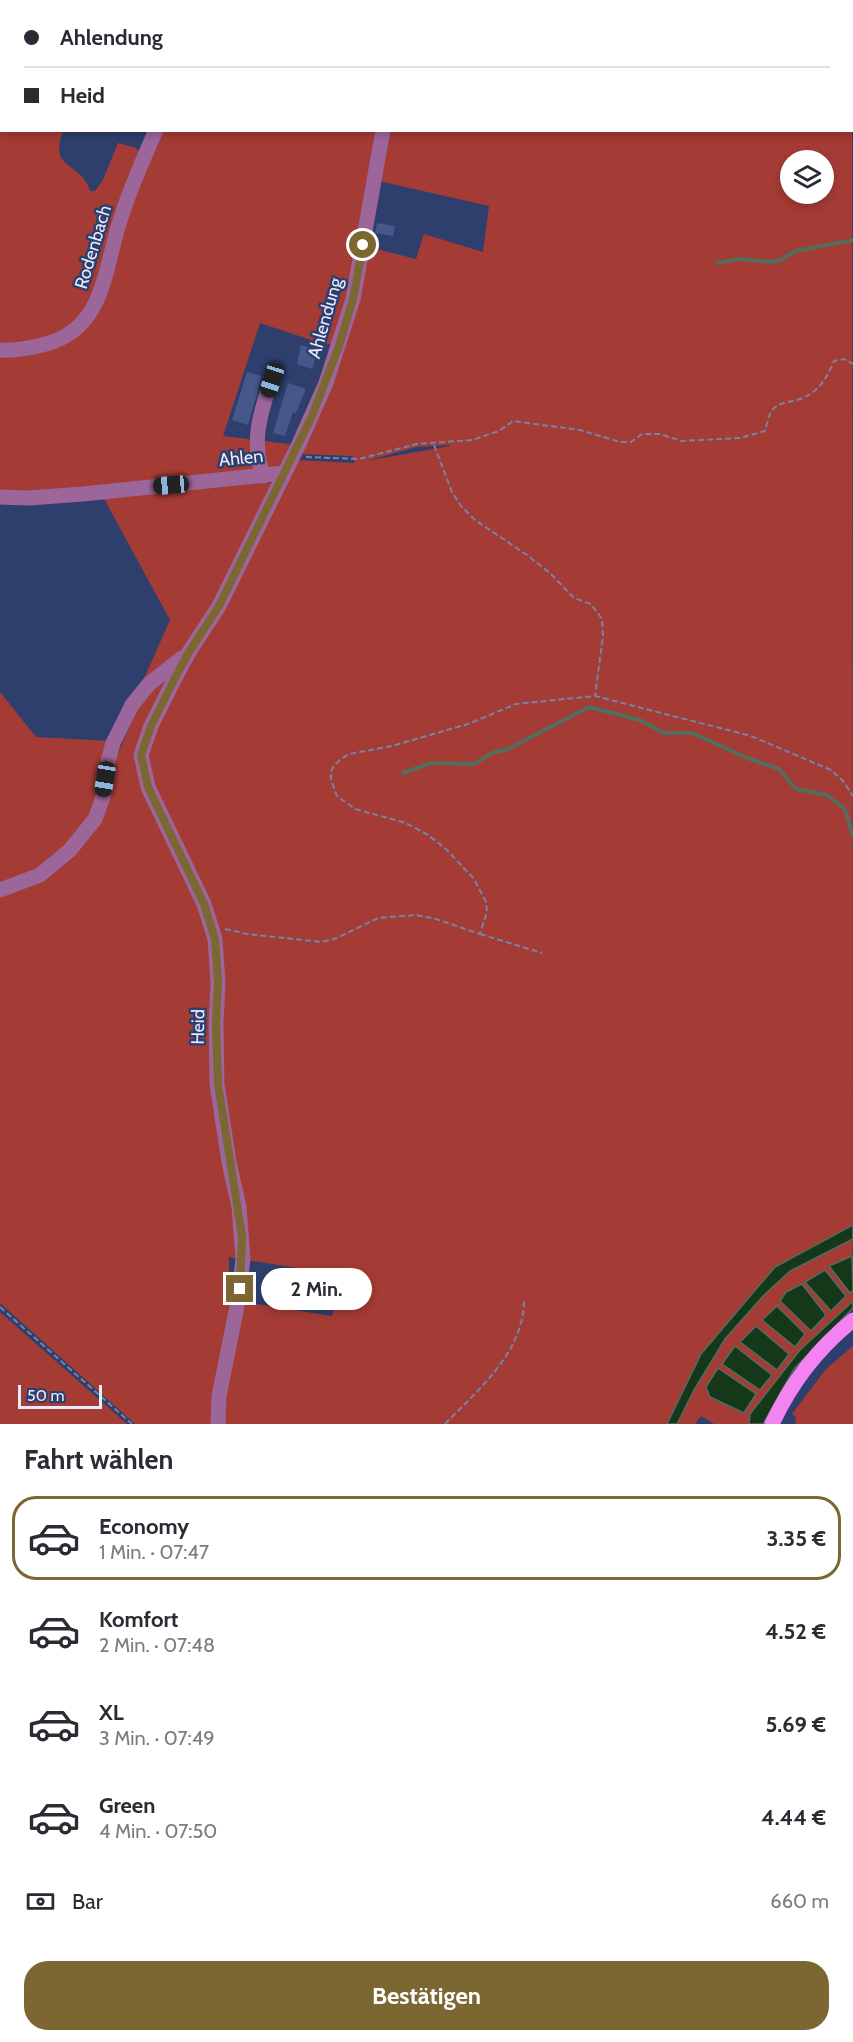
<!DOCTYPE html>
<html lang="de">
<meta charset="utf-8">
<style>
:root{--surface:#fff;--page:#f7f7f7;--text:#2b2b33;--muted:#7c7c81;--line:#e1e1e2;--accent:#7c6733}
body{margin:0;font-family:Cabin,sans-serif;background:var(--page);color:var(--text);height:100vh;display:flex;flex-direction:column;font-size:22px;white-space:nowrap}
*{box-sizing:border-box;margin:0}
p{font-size:20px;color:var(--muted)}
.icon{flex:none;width:33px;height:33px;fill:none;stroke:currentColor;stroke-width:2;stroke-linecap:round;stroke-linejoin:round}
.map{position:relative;height:1424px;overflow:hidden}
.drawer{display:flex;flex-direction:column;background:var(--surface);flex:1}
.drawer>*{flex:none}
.banner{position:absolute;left:0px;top:0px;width:854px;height:132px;box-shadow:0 3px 9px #0003;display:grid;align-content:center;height:132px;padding:0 24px;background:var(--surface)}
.controls{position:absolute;left:780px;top:150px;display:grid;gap:12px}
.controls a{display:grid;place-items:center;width:54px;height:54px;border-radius:50%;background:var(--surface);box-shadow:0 3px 9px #0003;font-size:30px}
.scale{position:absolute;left:18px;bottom:15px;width:84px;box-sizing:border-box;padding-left:6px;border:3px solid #e5ecfe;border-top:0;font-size:16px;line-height:21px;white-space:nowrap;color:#e5ecfe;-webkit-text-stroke:4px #2e3f6e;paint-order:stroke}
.end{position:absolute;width:27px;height:27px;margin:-14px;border:8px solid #7c6733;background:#fff;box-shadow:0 0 0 3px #fff}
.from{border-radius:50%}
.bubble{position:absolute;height:42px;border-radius:21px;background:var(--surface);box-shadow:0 3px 9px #0003;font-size:20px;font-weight:700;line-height:42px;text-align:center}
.car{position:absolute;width:18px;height:36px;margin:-18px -9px;border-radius:8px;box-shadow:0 0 4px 2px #0007;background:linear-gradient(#222 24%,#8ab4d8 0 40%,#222 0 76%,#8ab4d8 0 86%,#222 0)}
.banner b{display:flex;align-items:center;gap:21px;height:57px;font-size:22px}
.banner b+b{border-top:2px solid var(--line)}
.banner i{width:15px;height:15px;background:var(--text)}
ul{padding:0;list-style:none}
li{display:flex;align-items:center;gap:18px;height:84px;margin:0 12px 9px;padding:0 12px;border:3px solid transparent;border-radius:24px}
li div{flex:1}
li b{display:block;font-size:22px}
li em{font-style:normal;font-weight:700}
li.selected{border-color:var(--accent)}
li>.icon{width:54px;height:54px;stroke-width:1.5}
h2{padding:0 24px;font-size:27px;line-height:72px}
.pay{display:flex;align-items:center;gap:15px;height:66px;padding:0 24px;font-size:22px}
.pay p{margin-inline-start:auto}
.primary-button{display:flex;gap:12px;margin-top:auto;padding:12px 24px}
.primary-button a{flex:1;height:69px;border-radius:24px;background:var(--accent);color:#fff;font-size:24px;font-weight:700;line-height:69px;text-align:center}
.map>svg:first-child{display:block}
.green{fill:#a43b34;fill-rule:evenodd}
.water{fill:#15381b;stroke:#536e5f;stroke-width:1.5}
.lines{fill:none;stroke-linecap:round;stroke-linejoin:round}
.stream{stroke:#536e5f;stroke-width:4}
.building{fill:#455889}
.path{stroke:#7683a7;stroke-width:2;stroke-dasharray:6 3;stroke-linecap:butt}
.minor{stroke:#9c669b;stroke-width:15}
.major{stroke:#f283f1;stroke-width:15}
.route{stroke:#7c6733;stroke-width:8}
.labels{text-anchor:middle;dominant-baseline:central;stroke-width:5;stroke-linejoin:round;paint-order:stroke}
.street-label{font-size:18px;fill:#e5ecfe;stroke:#2e3f6e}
</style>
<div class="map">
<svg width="853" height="1424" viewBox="0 0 853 1424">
<rect width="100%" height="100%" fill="#2e3f6e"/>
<g class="green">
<path d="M0 0H217L2 2V130L63 131C48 171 81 161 90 191H95L103 180 118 143 136 148 140 153 98 290 73 326 44 341 0 345Z"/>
<path d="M226 0H416L225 2Z"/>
<path d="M427 0H803L804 1 426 2Z"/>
<path d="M852 121 853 1225 775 1267 701 1354 667 1424H223V1397L242 1302 332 1316 336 1303V1274L246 1260 223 1095 217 931 150 787 144 755 154 727 296 460 355 463 352 456 300 454 369 247 416 259 424 234 483 252 489 206 379 181 387 131 852 130ZM790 160H824V194H790ZM450 445V446L366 461 416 447Z"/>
<path d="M160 131H380L358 245 335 345 320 343 260 323 223 436 289 444 293 447C285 466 279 468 260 473L0 494V353L81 328 124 217Z"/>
<path d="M268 481 272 484 215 603 189 644 138 692 170 620 102 495Z"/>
<path d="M167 675 138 755 207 923 238 1259 229 1257V1316L215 1424H135L0 1303V895L74 853 143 696Z"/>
<path d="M0 692 36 737 111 741 93 817 38 875 0 888Z"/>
<path d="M853 1239 850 1293 853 1290V1301L800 1350 750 1414 749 1424H714L701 1416 695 1424H677L694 1390 725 1339 764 1295 790 1271ZM777 1306 805 1334 795 1347 762 1320Z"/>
<path d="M0 1312 127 1424H0Z"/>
<path d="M853 1346V1424H795L796 1417 792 1414 826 1369Z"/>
</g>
<g class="water">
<path d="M853 1225V1239L790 1271 764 1295 725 1339 694 1390 677 1424H667L701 1354 775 1267Z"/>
<path d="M852 1256 853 1290 850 1293 829 1266Z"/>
<path d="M825 1270 846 1296 831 1311 805 1282Z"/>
<path d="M802 1284 826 1315 811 1331 780 1301 786 1292Z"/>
<path d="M853 1301V1308L794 1369 763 1424H749L750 1414 800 1350Z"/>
<path d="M777 1306 805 1334 795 1347 762 1320Z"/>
<path d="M756 1326 789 1354 777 1370 740 1342Z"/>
<path d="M735 1346 772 1375 760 1390 722 1364Z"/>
<path d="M718 1368 756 1394 744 1413 710 1397 706 1387Z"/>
</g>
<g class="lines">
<g class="stream">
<path d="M852 77H853"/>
<path d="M717 263 740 259 773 262 780 260 796 251 853 240"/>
<path d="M403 773 431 763 474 764 492 753 508 749 589 707 640 720 664 733H692L747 758 779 769 796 789 827 795 845 809 853 836"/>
</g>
</g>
<g class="building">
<path d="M377 223 395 226 393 236 375 233Z"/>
<path d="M301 345 318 350 312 369 297 364Z"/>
<path d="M247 372 262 376 248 425 232 420Z"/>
<path d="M288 383 306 389 296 413 293 412 285 436 273 433Z"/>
</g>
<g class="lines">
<g class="path">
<path d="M806 0V2"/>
<path d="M852 115 853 117"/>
<path d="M434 445 452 492 461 506 475 520 527 555 551 574 574 598 591 604 602 619 603 636 595 696"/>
<path d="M306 457 359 459 417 444 472 440 499 431 513 421 580 430 620 442H631L642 434H660L681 441 740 438 765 431C767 425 768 417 771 412 778 400 794 403 805 397 821 389 827 377 834 361L844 359 853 364"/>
<path d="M225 929 247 934 322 942 337 938 378 918 416 915 436 919 480 934 487 912 486 902 474 879 446 849 428 835 406 823 355 809 337 796 331 780V772L334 765 340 760 349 754 392 746 468 724 516 704 595 696 751 736 831 770 843 781 853 796"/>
<path d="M480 934 542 953"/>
<path d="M0 1307 132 1424"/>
<path d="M445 1424C478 1390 524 1352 524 1300"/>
</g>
<g class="minor">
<path d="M221 2 222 0"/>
<path d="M420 2 421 0"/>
<path d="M0 350C16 351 31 348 46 344 105 328 104 269 120 221 129 190 143 160 156 130"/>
<path d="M263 476C251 439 260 416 271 380"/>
<path d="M0 497 29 498 83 494 284 473"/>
<path d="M0 890 40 875 70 850 95 819 103 797 108 761 113 743 132 705 149 684 182 658"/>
<path d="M218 1424 219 1396 238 1301 243 1259 239 1207 229 1162 217 1084 216 1023 218 983 215 939 204 904 148 787 141 755 151 726 175 678 189 652 219 606 299 444 326 383 353 299 383 130"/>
</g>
<path class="major" d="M772 1424C791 1383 818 1348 853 1320"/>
</g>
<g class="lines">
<path class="route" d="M240 1289 242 1236 218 1084 216 1023 218 982 215 939 204 904 148 787 141 755 151 726 175 678 189 652 219 606 312 416 339 346 353 299 363 245"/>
</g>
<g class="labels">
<g class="street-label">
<text transform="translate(93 247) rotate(-73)">Rodenbach</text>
<text transform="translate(325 318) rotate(-74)">Ahlendung</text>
<text transform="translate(241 458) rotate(-6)">Ahlen</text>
<text transform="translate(198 1027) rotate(-89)">Heid</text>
</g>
</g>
</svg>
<div class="controls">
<a><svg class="icon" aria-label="layers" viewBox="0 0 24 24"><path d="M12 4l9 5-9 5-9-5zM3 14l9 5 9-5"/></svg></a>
</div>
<div class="scale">50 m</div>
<i class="end from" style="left:363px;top:245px"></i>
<i class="end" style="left:240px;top:1289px"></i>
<div class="bubble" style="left:261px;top:1268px;width:111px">2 Min.</div>
<i class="car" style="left:272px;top:380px;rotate:198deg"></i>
<i class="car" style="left:171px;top:485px;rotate:265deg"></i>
<i class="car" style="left:105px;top:779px;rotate:189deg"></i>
<div class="banner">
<b><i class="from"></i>Ahlendung</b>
<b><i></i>Heid</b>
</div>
</div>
<section class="drawer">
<h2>Fahrt wählen</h2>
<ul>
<li class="selected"><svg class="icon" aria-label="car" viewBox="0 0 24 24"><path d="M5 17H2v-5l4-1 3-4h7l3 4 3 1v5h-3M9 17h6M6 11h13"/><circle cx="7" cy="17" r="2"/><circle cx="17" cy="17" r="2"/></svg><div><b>Economy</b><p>1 Min. · 07:47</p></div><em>3.35 €</em></li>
<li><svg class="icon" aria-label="car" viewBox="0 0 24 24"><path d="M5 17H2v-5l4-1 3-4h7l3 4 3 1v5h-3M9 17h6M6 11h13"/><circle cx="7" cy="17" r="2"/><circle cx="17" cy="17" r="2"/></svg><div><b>Komfort</b><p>2 Min. · 07:48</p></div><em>4.52 €</em></li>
<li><svg class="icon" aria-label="car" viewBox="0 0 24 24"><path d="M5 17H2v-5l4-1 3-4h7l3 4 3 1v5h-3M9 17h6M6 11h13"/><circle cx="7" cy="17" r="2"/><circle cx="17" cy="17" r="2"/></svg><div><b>XL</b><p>3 Min. · 07:49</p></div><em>5.69 €</em></li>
<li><svg class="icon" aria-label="car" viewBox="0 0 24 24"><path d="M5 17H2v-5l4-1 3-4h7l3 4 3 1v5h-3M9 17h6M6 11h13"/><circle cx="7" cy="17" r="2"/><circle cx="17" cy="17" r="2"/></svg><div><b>Green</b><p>4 Min. · 07:50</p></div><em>4.44 €</em></li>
</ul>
<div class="pay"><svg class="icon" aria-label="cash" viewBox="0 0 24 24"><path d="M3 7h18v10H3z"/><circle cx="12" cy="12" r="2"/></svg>Bar<p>660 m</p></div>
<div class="primary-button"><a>Bestätigen</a></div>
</section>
